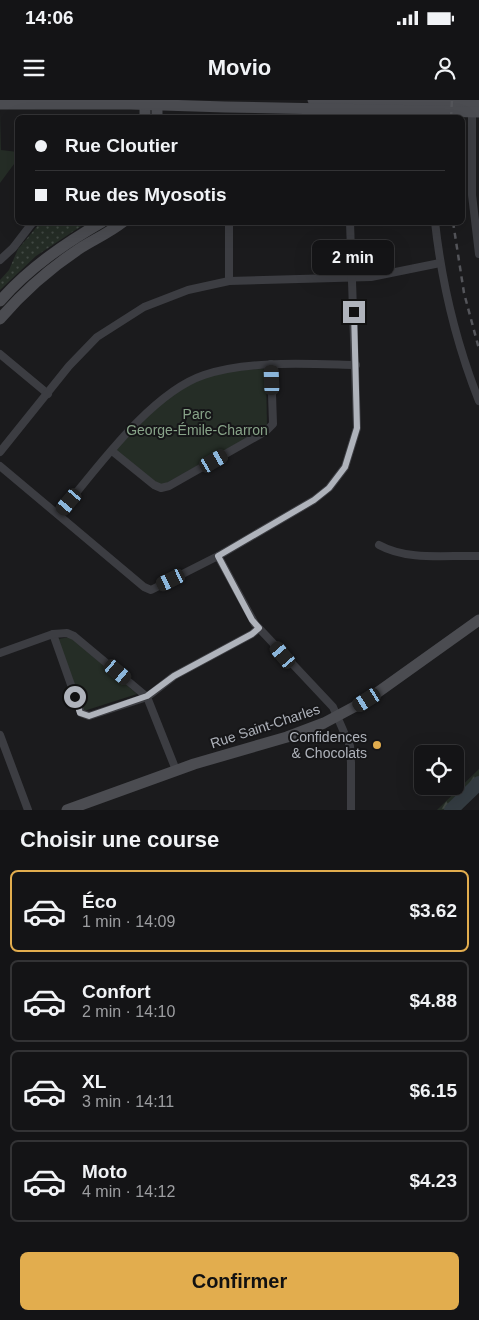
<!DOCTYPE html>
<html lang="fr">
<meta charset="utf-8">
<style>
:root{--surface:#141416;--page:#212123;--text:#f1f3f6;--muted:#9d9ea1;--line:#333335;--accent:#e2ad4e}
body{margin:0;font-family:Arial,sans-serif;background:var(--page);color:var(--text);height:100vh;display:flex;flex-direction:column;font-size:19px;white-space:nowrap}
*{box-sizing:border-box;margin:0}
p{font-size:16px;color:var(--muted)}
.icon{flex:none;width:28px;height:28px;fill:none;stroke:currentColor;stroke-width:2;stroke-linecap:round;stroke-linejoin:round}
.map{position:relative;height:710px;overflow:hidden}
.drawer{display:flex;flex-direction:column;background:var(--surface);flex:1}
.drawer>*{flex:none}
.guide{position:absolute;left:15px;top:15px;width:450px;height:110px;border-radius:8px;box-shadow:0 5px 20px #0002,0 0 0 1px var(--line);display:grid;align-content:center;height:110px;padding:0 20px;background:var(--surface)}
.buttons{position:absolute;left:414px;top:645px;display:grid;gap:10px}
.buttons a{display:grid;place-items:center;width:50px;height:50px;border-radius:8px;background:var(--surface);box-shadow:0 5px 20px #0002,0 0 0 1px var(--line);font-size:25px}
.end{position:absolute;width:22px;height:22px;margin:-11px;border:6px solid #afb3bb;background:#111;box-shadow:0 0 0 2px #111}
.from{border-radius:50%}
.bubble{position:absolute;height:35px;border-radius:8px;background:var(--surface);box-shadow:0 5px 20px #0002,0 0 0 1px var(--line);font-size:16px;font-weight:800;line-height:35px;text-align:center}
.car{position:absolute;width:15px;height:30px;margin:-15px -8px;border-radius:6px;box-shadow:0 0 4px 1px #0007;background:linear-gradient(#222 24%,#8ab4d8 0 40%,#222 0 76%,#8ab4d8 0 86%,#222 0)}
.guide b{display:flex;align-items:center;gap:18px;height:48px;font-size:19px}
.guide b+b{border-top:1px solid var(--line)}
.guide i{width:12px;height:12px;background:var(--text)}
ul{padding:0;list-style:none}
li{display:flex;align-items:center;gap:15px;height:82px;margin:0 10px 8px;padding:0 10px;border:2px solid var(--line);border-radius:8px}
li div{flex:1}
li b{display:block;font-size:19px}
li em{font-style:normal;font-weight:800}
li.selected{border-color:var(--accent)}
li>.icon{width:45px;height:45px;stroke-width:1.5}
h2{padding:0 20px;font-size:22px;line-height:60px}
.button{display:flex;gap:10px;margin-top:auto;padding:10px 20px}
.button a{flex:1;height:58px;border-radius:8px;background:var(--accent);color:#111;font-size:20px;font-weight:800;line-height:58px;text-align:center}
.status{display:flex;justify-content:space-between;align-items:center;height:35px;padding:0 25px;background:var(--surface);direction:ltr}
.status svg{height:14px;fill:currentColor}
header{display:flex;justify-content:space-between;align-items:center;height:65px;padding:0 20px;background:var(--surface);font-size:22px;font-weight:800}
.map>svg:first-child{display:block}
.grass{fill:url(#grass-dots)}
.forest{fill:url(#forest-firs)}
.green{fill:#252d26}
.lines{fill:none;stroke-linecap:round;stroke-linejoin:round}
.river{stroke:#343c42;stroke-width:14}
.street{stroke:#3c3d42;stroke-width:8}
.secondary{stroke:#4b4c51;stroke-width:11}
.rail{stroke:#54555a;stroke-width:2.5;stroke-dasharray:6 5;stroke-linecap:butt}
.route{stroke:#afb3bb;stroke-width:6}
.poi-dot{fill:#e2ad4e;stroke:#161618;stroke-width:2}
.labels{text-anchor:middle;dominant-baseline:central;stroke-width:4;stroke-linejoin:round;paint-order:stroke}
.park-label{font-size:14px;fill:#88a489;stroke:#161618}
.street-label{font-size:14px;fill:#afb3bb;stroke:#161618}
.poi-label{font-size:14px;fill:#afb3bb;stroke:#161618;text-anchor:end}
</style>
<div class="status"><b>14:06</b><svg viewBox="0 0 49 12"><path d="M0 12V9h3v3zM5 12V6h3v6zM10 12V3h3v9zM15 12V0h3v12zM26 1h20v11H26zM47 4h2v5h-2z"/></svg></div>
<header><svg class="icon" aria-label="menu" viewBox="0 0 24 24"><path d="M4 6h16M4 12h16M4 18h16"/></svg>Movio<svg class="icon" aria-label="person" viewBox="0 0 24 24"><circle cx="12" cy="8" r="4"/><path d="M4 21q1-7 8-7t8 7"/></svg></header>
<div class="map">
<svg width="479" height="710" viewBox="0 0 479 710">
<defs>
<pattern id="grass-dots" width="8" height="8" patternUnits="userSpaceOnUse" patternTransform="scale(1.25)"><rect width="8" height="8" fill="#252d26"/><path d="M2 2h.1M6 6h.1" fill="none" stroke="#424944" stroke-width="1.8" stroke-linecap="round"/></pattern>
<pattern id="forest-firs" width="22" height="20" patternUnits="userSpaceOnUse" patternTransform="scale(1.25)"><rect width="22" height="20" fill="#252d26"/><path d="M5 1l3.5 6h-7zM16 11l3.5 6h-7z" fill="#424944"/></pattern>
</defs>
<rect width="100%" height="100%" fill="#1b1b1d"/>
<path class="grass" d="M40 123H86L36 156 0 190V180L9 170 18 149Z"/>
<path class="forest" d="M479 669V689L461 710H437Z"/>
<g class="green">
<path d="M0 11 1 50 18 52 17 60 0 83Z"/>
<path d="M266 269 267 327 161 386 115 350 175 289 220 270Z"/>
<path d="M70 537 137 594 84 611 58 539Z"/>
</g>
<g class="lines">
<path class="river" d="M451 710 479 683"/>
<g class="street">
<path d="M472 8V95L479 154"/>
<path d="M229 122V181"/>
<path d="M435 122C442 185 456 243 479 301"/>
<path d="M0 160 13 148 33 122"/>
<path d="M0 254 48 294"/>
<path d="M112 351 154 385 161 388 169 386 266 331 273 324 271 264"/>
<path d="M0 352 69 266 97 237 144 207 188 190 229 181 371 177 440 163"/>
<path d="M0 366 144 487 151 490 218 456 314 400 329 388 345 367 357 328 350 122"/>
<path d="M59 414C95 371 150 293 204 275 248 260 309 264 356 265"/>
<path d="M379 445C408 461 446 455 479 456"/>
<path d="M218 456 255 524 333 607 350 646 351 663V710"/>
<path d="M53 534 81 613 89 616 147 597 174 576 252 534 259 528"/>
<path d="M0 553 53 534 67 533 74 536 147 597 176 670"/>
<path d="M0 635 28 710"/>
</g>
<g class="secondary">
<path d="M145 0V18"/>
<path d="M157 0V18"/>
<path d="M313 0 479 3"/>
<path d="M0 4H131L225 7 479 12"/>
<path d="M0 201C29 168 64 144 102 122"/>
<path d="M0 219C23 192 49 169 79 149 93 140 109 133 123 122"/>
<path d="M67 710 194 664 287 637 324 623 367 600 479 520"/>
</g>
<g class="rail">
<path d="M451 18 452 0"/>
<path d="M453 122 464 193 479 249"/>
</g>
</g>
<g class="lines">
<path class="route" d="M75 597 80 613 89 616 147 596 174 576 252 534 259 528 252 520 218 456 314 400 329 388 345 367 357 328 354 212"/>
</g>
<circle class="poi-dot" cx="377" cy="645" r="5"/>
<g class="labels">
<g class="park-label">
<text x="197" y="314">Parc<tspan x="197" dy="16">George-Émile-Charron</tspan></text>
</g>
<g class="street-label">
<text transform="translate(265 626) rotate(-18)">Rue Saint-Charles</text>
</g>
<g class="poi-label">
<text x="367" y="637">Confidences<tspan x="367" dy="16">&amp; Chocolats</tspan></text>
</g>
</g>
</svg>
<div class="buttons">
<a><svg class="icon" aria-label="locate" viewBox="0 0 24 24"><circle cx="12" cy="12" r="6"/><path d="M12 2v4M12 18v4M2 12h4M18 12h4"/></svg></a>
</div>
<i class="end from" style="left:75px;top:597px"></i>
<i class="end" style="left:354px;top:212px"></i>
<div class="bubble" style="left:312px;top:140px;width:82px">2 min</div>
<i class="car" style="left:272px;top:280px;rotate:358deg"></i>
<i class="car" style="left:214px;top:361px;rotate:60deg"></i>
<i class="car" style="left:69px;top:402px;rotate:220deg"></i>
<i class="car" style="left:171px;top:480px;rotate:244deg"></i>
<i class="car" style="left:283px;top:555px;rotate:320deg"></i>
<i class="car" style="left:118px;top:572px;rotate:130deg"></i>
<i class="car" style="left:367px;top:600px;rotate:238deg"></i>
<div class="guide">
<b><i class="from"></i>Rue Cloutier</b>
<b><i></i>Rue des Myosotis</b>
</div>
</div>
<section class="drawer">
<h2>Choisir une course</h2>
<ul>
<li class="selected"><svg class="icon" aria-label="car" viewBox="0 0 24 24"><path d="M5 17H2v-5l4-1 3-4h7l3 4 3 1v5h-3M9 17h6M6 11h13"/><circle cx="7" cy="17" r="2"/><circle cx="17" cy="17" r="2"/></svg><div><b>Éco</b><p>1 min · 14:09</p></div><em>$3.62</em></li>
<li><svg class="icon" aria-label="car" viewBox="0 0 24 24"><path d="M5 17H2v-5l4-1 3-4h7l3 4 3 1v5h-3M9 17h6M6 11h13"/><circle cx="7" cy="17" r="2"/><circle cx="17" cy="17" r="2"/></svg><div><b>Confort</b><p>2 min · 14:10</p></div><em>$4.88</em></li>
<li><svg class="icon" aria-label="car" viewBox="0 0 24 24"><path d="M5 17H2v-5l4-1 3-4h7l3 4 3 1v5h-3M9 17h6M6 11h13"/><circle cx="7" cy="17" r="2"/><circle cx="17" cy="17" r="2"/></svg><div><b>XL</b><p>3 min · 14:11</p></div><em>$6.15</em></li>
<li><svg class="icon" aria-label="car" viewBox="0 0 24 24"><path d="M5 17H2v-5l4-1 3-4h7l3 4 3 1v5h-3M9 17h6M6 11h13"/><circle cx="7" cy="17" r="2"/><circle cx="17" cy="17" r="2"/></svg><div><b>Moto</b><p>4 min · 14:12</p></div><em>$4.23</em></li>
</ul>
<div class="button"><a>Confirmer</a></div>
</section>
